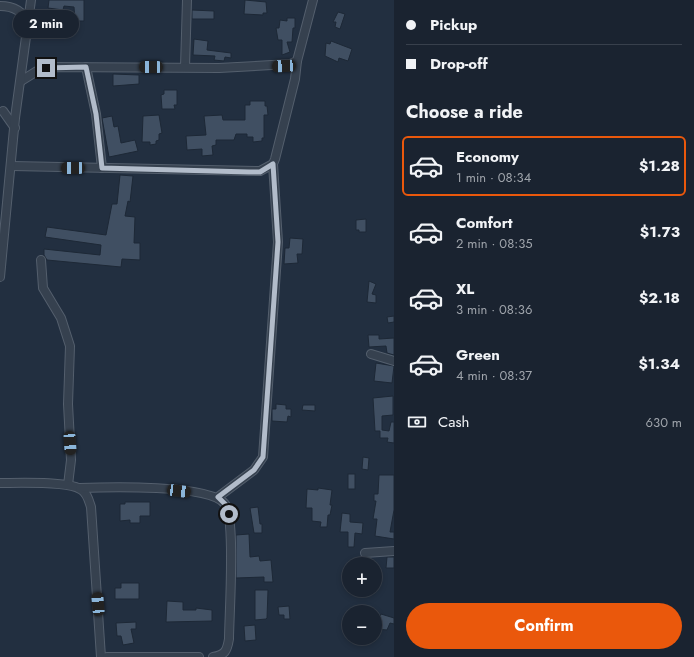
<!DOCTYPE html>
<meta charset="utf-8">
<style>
:root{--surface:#1a2330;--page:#272f3c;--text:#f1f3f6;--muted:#9fa4ab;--line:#38404c;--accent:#ea580c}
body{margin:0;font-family:Jost,sans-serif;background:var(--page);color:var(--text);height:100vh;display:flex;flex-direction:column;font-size:15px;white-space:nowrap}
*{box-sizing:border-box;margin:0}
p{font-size:13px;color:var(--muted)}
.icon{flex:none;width:22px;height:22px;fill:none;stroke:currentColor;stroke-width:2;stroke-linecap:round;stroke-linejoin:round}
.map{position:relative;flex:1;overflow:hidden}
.side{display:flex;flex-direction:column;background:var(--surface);width:300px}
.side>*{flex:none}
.banner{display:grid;align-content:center;height:88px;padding:0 12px;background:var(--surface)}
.buttons{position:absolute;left:342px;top:557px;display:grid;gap:8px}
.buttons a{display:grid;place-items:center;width:40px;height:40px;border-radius:50%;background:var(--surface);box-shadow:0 2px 6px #0003,0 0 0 1px var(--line);font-size:20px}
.end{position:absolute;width:18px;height:18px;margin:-9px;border:5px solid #b2bcca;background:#111;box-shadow:0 0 0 2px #111}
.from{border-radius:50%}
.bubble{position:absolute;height:28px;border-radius:14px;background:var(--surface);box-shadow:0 2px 6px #0003,0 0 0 1px var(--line);font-size:13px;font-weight:700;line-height:28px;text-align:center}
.car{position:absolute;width:12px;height:24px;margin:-12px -6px;border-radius:5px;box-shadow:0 0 3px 1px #0007;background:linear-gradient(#222 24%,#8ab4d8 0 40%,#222 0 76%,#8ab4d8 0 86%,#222 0)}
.banner b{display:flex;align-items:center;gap:14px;height:38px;font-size:15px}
.banner b+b{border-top:1px solid var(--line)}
.banner i{width:10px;height:10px;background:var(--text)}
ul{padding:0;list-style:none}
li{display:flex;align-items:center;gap:12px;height:60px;margin:0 8px 6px;padding:0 4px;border:2px solid transparent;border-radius:6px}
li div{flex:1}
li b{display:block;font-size:15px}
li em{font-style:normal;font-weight:700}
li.selected{border-color:var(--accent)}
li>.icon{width:36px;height:36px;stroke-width:1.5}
h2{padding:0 12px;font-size:18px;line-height:48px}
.pay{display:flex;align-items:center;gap:10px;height:44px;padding:0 12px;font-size:15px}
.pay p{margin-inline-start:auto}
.primary-button{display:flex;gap:8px;margin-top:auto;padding:8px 12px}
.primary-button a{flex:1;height:46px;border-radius:24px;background:var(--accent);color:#fff;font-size:16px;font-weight:700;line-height:46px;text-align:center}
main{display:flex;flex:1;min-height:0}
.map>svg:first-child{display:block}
.building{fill:#404f62;stroke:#1d2836}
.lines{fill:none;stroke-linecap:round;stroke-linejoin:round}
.minor-casing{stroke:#545f6d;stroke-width:10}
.minor{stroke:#36414f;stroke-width:8}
.route{stroke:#b2bcca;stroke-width:5}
</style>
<main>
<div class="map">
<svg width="394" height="657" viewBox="0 0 394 657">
<rect width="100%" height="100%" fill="#222f40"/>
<g class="building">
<path d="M49 0H84V21H75L74 7 64 6 63 10 48 8Z"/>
<path d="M245 0 266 2 267 13H263V15L244 14Z"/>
<path d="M192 10 214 11V19H192Z"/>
<path d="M338 12 345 14 340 29 335 27 336 22H333Z"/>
<path d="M287 18H295V28H293L292 42H287L290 52 282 55V40H278L276 28H279L280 20 287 21Z"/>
<path d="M194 39 208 41 207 50 231 53V58L225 57 224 61 214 60 215 56 193 55Z"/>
<path d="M331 41 352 49 348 61 339 58 338 62 325 56 326 43 330 44Z"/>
<path d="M113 74 139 75V84L113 86Z"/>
<path d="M164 90H177V105H174L175 109H162L161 95 164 94Z"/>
<path d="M250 101H265V106H267L268 115H264V138H262V141L253 142V137H247V134H236L234 140H216V145L212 146 213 155 202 156V149L187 150 186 136 206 135 204 116 222 115 223 120H245V105H250Z"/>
<path d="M159 115 162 133 159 134V140L156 141V144L150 145V142H142L143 116Z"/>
<path d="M112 116 114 127 118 126 121 143 135 140 138 151 109 157 102 118Z"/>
<path d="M120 175 133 176 130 202 128 201 125 216 135 217 134 243H140V260L122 259 121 267 47 260 44 255V249L100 255 101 245 45 237 47 227 106 235 112 204H117Z"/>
<path d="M366 219V232H359V230H356V220Z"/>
<path d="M290 238 303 239 302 254H297L298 263 284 264 285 248H289Z"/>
<path d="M369 281 376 284 372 294 376 295V303L367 302Z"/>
<path d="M394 316V322L388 323 387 317Z"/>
<path d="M368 335H379V339L394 338V355L387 353 386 346 369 347Z"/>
<path d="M376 363 394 366 392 383 374 381Z"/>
<path d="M393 396V415L382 416V430L389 431 391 422H394V443L387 442 388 438H380V431H375L373 398Z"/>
<path d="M276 404 286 405V409H291V417L288 416 287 422 272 421V409H276Z"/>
<path d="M303 405H315V411L302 410Z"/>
<path d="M363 457 369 458 368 470 362 469Z"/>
<rect x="348" y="474" width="7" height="15"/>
<path d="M379 475H394V510L390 532H394V539L375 536 377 519H373L376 501H374V494H378Z"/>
<path d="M318 488 332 490 330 505H332L330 515H328L327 527H320L321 522 312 521V508H306L307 489 318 490Z"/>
<path d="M125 502H150V516H140V523H130V520L120 521V504H125Z"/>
<path d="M258 507 260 524H262V533H254L250 508Z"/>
<path d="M342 513 350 514V522L363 523 362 534 355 533 354 547H348V532H340Z"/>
<path d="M249 534 250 557 259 556 260 561 271 560 273 582H264V577L236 578V535Z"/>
<path d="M387 557H394V568H386Z"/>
<path d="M121 583H139V599H115V588H121Z"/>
<path d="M255 590H268L267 618 266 619 255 620Z"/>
<path d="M167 601 183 602V610H196V608L212 610V621L166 622Z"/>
<path d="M289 606 290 619H284V615H279L278 607Z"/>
<path d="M381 614 394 618V624L390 623 387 630 376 629Z"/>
<path d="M136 622V629H131L134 643 123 645 121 636H117L116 623Z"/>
<path d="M255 625 256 640 245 641 244 626Z"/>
</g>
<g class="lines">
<defs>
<g id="minor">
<path d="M0 6C13 6 23 11 28 23"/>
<path d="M86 67 96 114 102 168"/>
<path d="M185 67 187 0"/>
<path d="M21 81 37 71 50 67 219 68 290 64 297 61 313 0"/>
<path d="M3 111 15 128"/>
<path d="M12 166 260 171 273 164 275 159 295 79 297 61"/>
<path d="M41 260 43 288 61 318 70 346 68 404 71 460 68 485"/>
<path d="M0 277 15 118 31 0"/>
<path d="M371 354 394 361"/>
<path d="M0 483C18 483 67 481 80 489 87 492 89 501 91 507L101 657"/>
<path d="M80 488C106 487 210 484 225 504 236 518 229 617 229 639 227 651 225 655 213 657"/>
<path d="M218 497 254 470 263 457 278 242 273 164"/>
<path d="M365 553 394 551"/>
<path d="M107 657H199"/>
</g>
</defs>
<use href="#minor" class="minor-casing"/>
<use href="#minor" class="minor"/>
</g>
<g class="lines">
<path class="route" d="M46 68 86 67 96 114 102 168 249 172H260L273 164 278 242 263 457 254 470 218 497 226 505 229 514"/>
</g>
</svg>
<div class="buttons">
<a>+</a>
<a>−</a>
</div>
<i class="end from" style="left:229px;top:514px"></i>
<i class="end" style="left:46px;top:68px"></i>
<div class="bubble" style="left:13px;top:10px;width:66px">2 min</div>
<i class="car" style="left:284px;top:66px;rotate:267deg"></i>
<i class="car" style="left:151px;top:67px;rotate:271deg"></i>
<i class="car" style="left:73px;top:168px;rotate:270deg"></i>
<i class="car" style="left:70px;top:443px;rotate:176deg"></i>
<i class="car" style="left:179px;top:491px;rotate:97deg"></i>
<i class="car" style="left:98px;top:604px;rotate:355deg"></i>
</div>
<section class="side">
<div class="banner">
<b><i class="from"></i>Pickup</b>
<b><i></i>Drop-off</b>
</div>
<h2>Choose a ride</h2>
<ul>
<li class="selected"><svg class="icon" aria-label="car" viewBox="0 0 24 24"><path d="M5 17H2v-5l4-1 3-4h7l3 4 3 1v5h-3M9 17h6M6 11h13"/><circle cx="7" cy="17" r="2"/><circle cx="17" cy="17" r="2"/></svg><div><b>Economy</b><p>1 min · 08:34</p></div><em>$1.28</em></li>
<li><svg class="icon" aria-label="car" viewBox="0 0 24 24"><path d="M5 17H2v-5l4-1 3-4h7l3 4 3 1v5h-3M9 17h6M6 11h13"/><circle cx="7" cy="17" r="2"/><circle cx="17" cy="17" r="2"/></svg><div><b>Comfort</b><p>2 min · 08:35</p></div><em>$1.73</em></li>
<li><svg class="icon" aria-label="car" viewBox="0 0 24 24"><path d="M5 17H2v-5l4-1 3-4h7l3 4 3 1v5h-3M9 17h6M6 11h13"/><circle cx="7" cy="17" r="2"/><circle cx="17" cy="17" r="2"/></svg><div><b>XL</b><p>3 min · 08:36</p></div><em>$2.18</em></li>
<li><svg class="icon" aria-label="car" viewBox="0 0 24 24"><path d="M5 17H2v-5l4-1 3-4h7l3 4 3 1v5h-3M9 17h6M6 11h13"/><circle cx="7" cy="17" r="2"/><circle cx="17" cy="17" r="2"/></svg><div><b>Green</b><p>4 min · 08:37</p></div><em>$1.34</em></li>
</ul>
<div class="pay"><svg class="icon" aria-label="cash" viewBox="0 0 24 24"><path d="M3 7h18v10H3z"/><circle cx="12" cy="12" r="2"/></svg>Cash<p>630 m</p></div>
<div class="primary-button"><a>Confirm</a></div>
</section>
</main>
